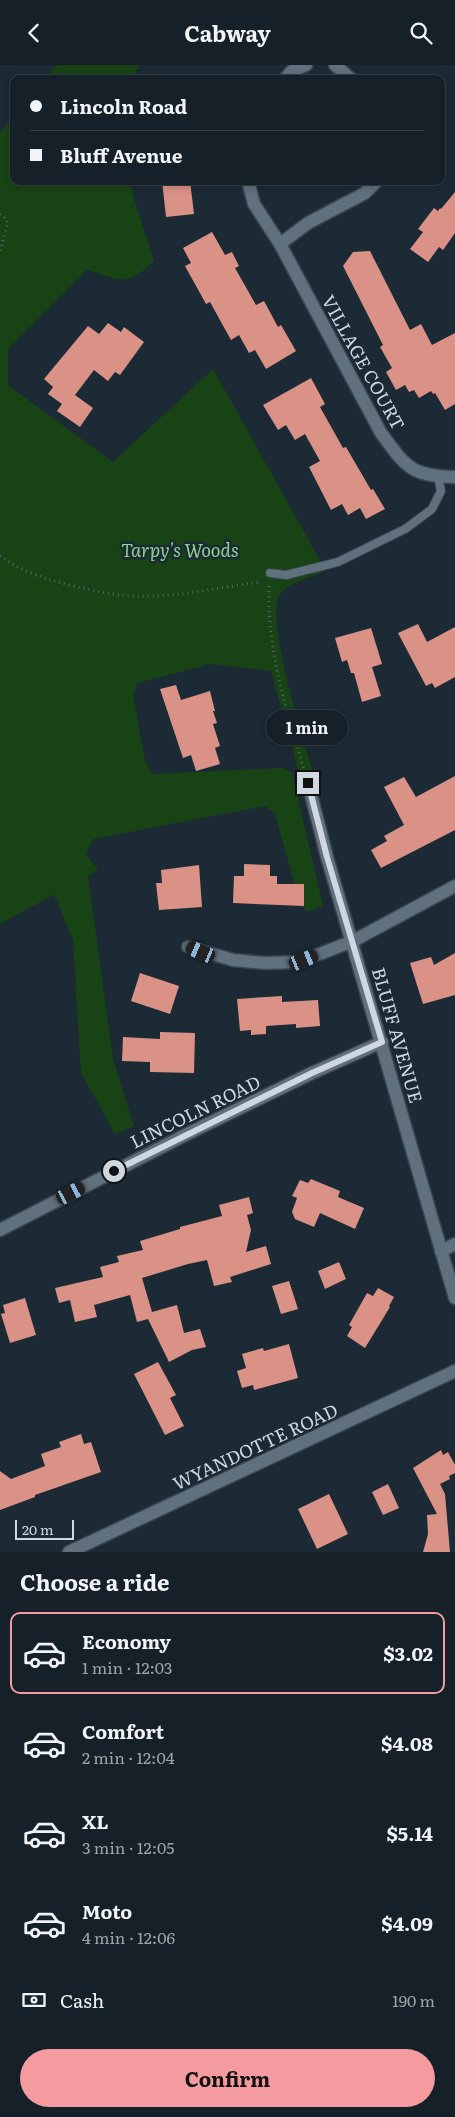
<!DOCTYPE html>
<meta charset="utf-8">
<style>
:root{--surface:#152028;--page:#1e2830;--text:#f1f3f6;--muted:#9da3a8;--line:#343e45;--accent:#f49b9f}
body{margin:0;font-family:Literata,serif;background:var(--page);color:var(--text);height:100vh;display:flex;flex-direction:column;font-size:19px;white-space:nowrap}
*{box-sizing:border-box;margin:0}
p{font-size:16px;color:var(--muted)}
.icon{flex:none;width:28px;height:28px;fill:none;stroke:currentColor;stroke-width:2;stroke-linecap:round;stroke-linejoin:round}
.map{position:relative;height:1487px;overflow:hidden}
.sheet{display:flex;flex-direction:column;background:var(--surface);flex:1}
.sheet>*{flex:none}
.guide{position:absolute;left:10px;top:10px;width:435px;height:110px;border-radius:10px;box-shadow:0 2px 8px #0003,0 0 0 1px var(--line);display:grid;align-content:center;height:110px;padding:0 20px;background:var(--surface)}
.scale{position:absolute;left:15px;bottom:12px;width:59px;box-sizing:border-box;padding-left:5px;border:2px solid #cfd8e0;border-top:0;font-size:14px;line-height:18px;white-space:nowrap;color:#cfd8e0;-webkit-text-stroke:4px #1c2a35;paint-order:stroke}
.end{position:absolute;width:22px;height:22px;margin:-11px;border:6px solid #cfd8e0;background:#111;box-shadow:0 0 0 2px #111}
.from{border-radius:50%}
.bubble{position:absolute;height:35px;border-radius:18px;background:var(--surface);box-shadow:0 2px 8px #0003,0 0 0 1px var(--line);font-size:16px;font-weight:700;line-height:35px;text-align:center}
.car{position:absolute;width:15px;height:30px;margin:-15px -8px;border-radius:6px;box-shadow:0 0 4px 1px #0007;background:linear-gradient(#222 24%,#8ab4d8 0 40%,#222 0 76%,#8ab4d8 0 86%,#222 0)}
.guide b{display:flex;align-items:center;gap:18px;height:48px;font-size:19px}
.guide b+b{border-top:1px solid var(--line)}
.guide i{width:12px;height:12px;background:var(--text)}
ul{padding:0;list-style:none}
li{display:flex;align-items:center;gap:15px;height:82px;margin:0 10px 8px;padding:0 10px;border:2px solid transparent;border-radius:10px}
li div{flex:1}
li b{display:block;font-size:19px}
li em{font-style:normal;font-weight:700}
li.active{border-color:var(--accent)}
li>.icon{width:45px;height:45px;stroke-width:1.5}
h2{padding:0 20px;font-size:22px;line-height:60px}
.pay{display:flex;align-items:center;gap:12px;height:55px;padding:0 20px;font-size:19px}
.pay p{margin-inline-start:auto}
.primary-button{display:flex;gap:10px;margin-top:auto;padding:10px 20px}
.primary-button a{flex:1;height:58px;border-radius:30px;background:var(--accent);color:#111;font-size:20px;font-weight:700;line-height:58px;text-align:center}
header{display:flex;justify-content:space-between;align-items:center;height:65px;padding:0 20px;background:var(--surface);font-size:22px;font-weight:700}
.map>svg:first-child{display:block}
.green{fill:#184415}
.building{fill:#da9186}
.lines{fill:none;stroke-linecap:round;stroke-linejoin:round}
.lane-casing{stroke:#3a4550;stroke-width:10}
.street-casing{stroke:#3a4550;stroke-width:15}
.path{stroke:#57636d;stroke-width:3;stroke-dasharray:1 4;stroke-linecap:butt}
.lane{stroke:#60707d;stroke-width:8}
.street{stroke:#60707d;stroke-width:12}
.route{stroke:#cfd8e0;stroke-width:6}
.labels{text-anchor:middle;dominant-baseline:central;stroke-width:5;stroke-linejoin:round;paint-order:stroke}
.street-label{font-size:18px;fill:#cfd8e0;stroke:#1c2a35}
.park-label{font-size:18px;font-style:italic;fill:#8fd289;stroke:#1c2a35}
</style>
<header><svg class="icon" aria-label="back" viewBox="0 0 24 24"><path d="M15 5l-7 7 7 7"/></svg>Cabway<svg class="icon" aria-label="search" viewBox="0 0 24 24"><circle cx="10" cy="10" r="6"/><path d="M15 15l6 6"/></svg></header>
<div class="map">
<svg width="455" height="1487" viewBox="0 0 455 1487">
<rect width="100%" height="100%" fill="#1c2a35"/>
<g class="green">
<path d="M57 0H139L132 14H45Z"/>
<path d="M14 51V116H130L132 128 154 196C125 223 123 215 87 205L8 284V317L9 321 113 397 213 304 326 506C312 512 283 518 278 534 268 567 305 678 315 715L302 719 271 606 211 599 137 618 133 630 145 696 152 709 283 703 292 708 323 841 308 847 301 841 275 749 265 741 93 774 86 789 98 805 88 811 113 994 134 1061 115 1069 81 1008 73 875 55 831 53 830 0 859V67Z"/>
</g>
<g class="building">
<path d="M162 116H190L194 149 166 152Z"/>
<path d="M455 127V168L443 185 439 182 428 197 410 184 423 167 418 164 434 143 438 146 440 143 441 144Z"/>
<path d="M212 167 225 190 232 187 239 201 235 203 256 240 264 236 278 262 281 260 296 286 266 304 255 285 249 288 239 270 231 275 210 237 206 239 185 201 191 198 183 183Z"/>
<path d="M370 186 410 265 421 259 432 280 455 268V339L445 345 435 328 433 329 431 326 419 333 414 325 409 327 405 320 396 325 386 307 392 303 380 282 383 280 343 201 353 187Z"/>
<path d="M108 258 121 267 124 262 144 277 120 310 115 307 108 316 94 305 75 330 93 343 80 362 57 346 62 339 48 329 53 322 44 314 88 261 99 269Z"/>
<path d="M311 313 325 339 320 342 343 383 346 382 371 425 373 424 385 444 366 454 360 443 348 450 342 439 331 445 309 402 320 396 305 369 295 375 286 360 278 365 263 340Z"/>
<path d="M418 559 427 577 455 562V612L435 623 432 618 426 621 398 568Z"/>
<path d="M371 563 382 599 372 602 381 631 362 637 354 608H351L347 595 342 597 335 573Z"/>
<path d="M176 620 181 635 210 626 215 646H213L217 658 213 659 220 681 215 683 220 699 196 706 191 690 183 693 160 624Z"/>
<path d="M455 711V765L381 803 371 785 387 776 384 771 404 760 384 722 404 712 416 732Z"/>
<path d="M244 799 270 800V811H277V819H304V841L233 838 234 811H244Z"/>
<path d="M199 800 202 842 159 845 156 818H162L161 805Z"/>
<path d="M455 888V930L423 939 410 898 431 892 434 900Z"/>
<path d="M140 908 179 921 170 949 131 936Z"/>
<path d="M282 931V937L318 935 320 961 296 963V959L266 961V969L251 970V965L240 966 237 934Z"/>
<path d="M160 967 195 968 194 1008 150 1007V997L122 996 123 972 160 974Z"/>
<path d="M311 1114 340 1126 338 1132 364 1143 355 1164 320 1148 314 1162 295 1154 292 1147 297 1133 292 1131 300 1115 308 1118Z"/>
<path d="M249 1132 253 1148 247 1150 251 1165 246 1187 266 1181 271 1199 230 1212 232 1217 214 1221 207 1195 188 1199 142 1213 152 1247 177 1240 184 1268 200 1264 206 1282 192 1285 169 1297 148 1254 137 1257 130 1230 94 1240 97 1252 75 1257 70 1235 59 1238 55 1223 103 1212 100 1202 119 1197 117 1191 143 1185 140 1176 180 1164V1162L222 1151 219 1140Z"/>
<path d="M339 1197 346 1214 325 1224 318 1206Z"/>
<path d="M289 1216 298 1244 281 1249 272 1221Z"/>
<path d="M378 1223 394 1232 389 1241 390 1242 365 1283 347 1271 352 1262 349 1260 367 1228 373 1231Z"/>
<path d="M25 1233 36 1270 10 1278 1 1249 5 1248 3 1240Z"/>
<path d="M289 1279 298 1313 254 1325 253 1320 242 1323 237 1306 246 1303 242 1289 263 1283 264 1286Z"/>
<path d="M158 1297 176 1330 170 1333 184 1361 165 1370 134 1309Z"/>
<path d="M81 1369 84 1379 91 1377 101 1407 35 1430V1432L0 1445V1406L11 1414 45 1401 41 1389 61 1382 59 1377Z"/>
<path d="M441 1385 443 1390 448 1387 455 1400V1408L449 1411 450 1414 440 1419 445 1429 450 1487H423L428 1469 427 1450 437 1449 413 1403Z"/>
<path d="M388 1419 399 1443 383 1450 372 1427Z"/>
<path d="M329 1429 348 1469 317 1484 298 1444Z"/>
</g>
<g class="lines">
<defs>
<path id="lane" d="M270 508 286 510 338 497 405 464 416 456 432 444 441 426 438 412"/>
<g id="street">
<path d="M335 0 351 14"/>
<path d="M285 14 292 6 306 0"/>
<path d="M248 116 254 139 280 179 308 158 365 128 377 116"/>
<path d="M280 179 381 368C406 402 411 411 455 412"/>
<path d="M308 718 327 792 455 1233"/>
<path d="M188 882 233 895 265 898 299 897 353 876 455 821"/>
<path d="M0 1165 195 1065 312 1008 382 977"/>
<path d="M441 1186 455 1179"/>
<path d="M69 1487 455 1306"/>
</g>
</defs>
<use href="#lane" class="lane-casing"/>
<use href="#street" class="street-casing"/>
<g class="path">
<path d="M0 149 4 152 8 158 0 186"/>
<path d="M0 491C23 507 42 513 69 520 91 525 111 530 133 531 176 533 219 522 261 517"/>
<path d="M269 521C267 588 286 641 304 705"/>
</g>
<use href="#lane" class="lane"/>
<use href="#street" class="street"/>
</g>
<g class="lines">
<path class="route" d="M114 1106 312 1008 382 977 327 792 308 718"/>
</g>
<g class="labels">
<g class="street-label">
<text transform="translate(364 297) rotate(61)">VILLAGE COURT</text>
<text transform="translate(398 970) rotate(74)">BLUFF AVENUE</text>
<text transform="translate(195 1046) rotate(-26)">LINCOLN ROAD</text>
<text transform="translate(255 1381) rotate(-25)">WYANDOTTE ROAD</text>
</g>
<g class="park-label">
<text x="180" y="484">Tarpy's Woods</text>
</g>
</g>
</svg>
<div class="scale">20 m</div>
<i class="end from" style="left:114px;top:1106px"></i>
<i class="end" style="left:308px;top:718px"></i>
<div class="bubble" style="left:266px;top:645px;width:82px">1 min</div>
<i class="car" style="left:201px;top:887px;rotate:293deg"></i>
<i class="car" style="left:304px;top:895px;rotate:68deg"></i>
<i class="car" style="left:71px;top:1128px;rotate:63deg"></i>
<div class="guide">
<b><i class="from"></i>Lincoln Road</b>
<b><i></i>Bluff Avenue</b>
</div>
</div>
<section class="sheet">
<h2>Choose a ride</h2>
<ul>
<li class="active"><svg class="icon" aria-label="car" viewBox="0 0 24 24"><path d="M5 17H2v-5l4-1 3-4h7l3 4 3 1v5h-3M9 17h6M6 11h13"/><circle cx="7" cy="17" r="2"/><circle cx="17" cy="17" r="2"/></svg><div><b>Economy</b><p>1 min · 12:03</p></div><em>$3.02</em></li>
<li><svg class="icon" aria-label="car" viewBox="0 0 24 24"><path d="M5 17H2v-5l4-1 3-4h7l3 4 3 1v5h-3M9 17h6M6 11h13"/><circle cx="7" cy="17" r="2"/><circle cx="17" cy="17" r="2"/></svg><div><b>Comfort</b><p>2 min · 12:04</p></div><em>$4.08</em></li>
<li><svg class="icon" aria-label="car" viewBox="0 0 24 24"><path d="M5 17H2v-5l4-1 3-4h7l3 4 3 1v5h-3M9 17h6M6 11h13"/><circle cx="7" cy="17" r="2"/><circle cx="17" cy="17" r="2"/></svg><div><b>XL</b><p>3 min · 12:05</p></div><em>$5.14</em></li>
<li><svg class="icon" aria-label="car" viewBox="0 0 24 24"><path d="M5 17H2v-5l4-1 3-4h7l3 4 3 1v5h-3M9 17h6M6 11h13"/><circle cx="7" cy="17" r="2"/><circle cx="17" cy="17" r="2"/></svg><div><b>Moto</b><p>4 min · 12:06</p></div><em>$4.09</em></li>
</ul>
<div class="pay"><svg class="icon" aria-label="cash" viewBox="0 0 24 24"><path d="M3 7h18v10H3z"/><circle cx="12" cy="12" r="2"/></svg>Cash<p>190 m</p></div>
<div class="primary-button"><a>Confirm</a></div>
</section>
